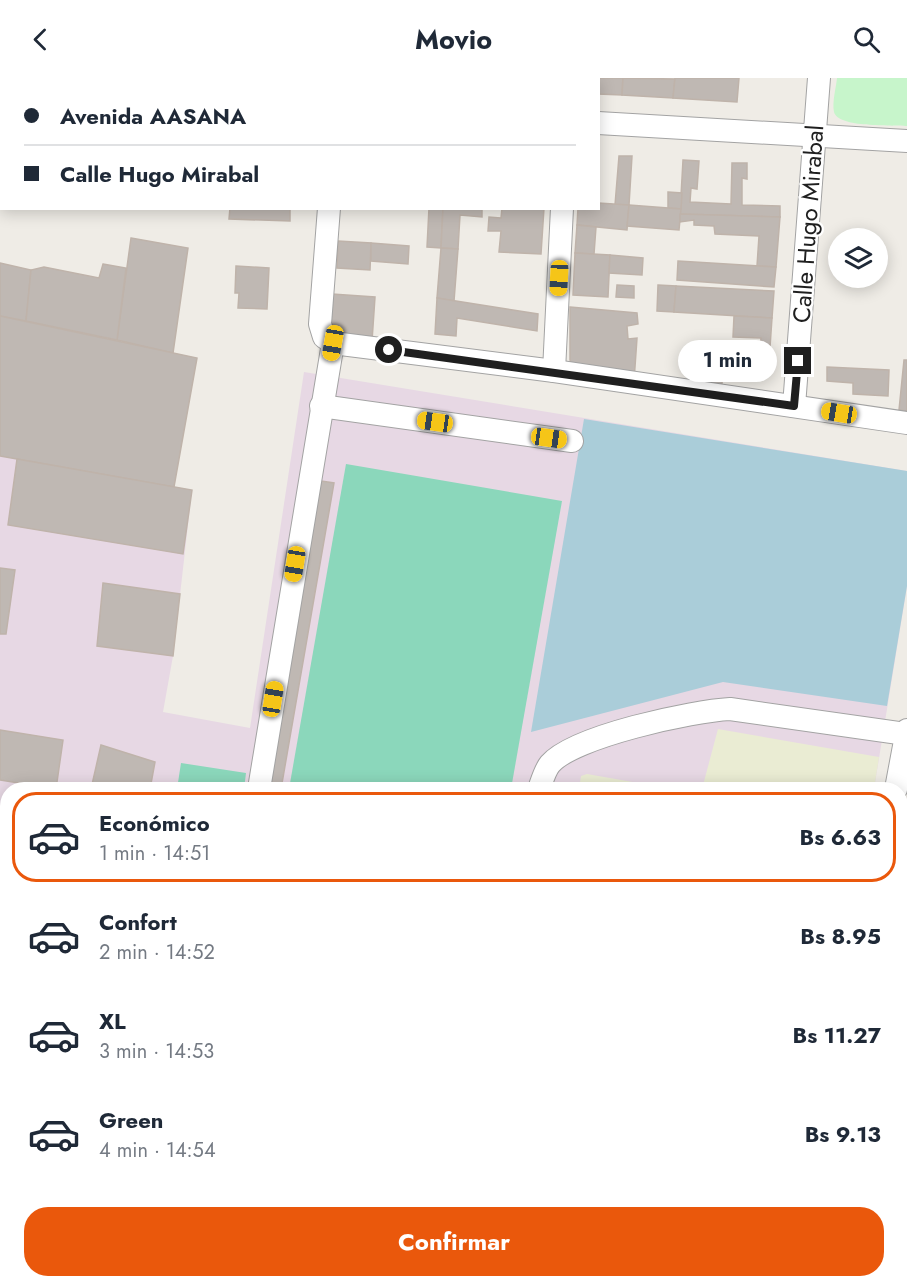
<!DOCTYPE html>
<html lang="es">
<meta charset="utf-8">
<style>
:root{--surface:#fff;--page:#f2f2f3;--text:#1f2937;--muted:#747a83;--line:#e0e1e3;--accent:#ea580c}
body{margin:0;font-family:Jost,sans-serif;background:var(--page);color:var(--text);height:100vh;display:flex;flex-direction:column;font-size:22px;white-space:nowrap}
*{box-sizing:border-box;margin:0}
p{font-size:20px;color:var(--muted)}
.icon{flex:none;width:33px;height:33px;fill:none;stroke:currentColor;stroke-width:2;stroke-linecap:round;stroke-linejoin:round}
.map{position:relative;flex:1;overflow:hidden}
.details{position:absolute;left:0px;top:704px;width:908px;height:506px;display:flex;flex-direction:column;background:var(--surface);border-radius:24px 24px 0 0;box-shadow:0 3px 15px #0003}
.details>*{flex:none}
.guide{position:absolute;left:0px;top:0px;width:600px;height:132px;box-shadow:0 3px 15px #0003;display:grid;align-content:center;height:132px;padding:0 24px;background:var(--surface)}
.controls{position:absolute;left:828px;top:150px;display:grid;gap:12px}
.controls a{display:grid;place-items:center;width:60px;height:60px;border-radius:50%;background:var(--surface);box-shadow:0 3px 15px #0003;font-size:30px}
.end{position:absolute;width:27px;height:27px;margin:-14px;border:8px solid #1f1f1f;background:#fff;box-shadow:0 0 0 3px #fff}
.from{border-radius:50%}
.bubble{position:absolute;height:42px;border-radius:21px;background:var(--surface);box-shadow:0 3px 15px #0003;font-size:20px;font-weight:700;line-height:42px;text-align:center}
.car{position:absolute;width:18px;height:36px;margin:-18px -9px;border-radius:8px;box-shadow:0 0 4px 2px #0007;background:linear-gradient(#f5c518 24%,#345 0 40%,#f5c518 0 76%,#345 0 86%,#f5c518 0)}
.guide b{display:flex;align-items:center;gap:21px;height:57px;font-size:22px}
.guide b+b{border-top:2px solid var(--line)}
.guide i{width:15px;height:15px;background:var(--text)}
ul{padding:10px 0 0;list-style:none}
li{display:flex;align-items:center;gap:18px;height:90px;margin:0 12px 9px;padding:0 12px;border:3px solid transparent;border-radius:24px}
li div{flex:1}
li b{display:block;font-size:22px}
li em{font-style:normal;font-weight:700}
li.active{border-color:var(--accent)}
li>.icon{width:54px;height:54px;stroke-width:1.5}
.action{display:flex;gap:12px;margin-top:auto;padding:12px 24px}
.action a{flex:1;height:69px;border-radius:24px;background:var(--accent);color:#fff;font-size:24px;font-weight:700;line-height:69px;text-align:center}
header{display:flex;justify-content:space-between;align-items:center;height:78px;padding:0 24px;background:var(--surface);font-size:27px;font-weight:700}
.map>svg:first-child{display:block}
.commercial{fill:#eed8d7}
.industrial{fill:#e7d8e4}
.farmland{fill:#eaecd3}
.park{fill:#c7f5cb}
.pitch{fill:#8bd7bb}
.water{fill:#aacdd9}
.building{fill:#bfb8b3;stroke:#bfb3aa;stroke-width:1.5}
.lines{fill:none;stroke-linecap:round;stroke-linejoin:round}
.minor-casing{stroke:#a3a3a3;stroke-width:24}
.minor{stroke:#fff;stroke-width:22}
.route{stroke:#1f1f1f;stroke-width:8}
.labels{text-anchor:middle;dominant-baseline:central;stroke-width:4.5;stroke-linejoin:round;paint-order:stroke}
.street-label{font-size:24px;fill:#1f1f1f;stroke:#fff}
</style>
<header><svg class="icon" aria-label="back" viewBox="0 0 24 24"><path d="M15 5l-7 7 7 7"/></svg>Movio<svg class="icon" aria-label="search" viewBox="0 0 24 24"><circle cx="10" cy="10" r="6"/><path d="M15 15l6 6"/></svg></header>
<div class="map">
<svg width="907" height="1208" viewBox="0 0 907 1208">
<rect width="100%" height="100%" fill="#efece6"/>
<path class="commercial" d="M97 1202H300L328 1208H95Z"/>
<g class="industrial">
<path d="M304 294 907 393V508L874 711H8V1202H41L40 1208H0V378L192 412 173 578 163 634 250 650Z"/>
<path d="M300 1202H610L609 1208H328Z"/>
</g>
<g class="farmland">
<path d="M718 651 879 679 874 711H702Z"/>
<path d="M587 696 627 703 671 711H579L581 698Z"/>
</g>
<path class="park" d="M837 0H907V48C893 47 838 50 834 34 832 24 836 10 837 0Z"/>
<g class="pitch">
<path d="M346 386 562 423 511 711H289Z"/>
<path d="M181 685 246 695 244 711H177Z"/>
</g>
<path class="water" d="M584 341 907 393V508L887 628 723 604 531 654Z"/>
<g class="building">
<path d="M577 0H623L622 17 598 16V2Z"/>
<path d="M623 0 675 1 673 20 622 17Z"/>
<path d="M675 0H739L737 24 673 20Z"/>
<path d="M619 78H632L629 127H615Z"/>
<path d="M683 82 699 83 697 111 691 110 690 124 731 126 732 85H747V101L742 100V127L780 128V139L680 136Z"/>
<path d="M668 114 682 115 681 131 668 130Z"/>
<path d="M598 125 629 127 627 152 577 147 578 130H598Z"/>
<path d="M629 127 681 131 679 152 627 148Z"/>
<path d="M230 130H290V143L229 141Z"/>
<path d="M429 130H443L441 170 427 169Z"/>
<path d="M443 130H482V139L460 137 458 171 441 170Z"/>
<path d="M502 130H544L541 176 499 174 501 153H488L489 139 501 140Z"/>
<path d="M680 136 780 139 776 189 757 188 759 158 715 156 714 148 694 147V142L680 144Z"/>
<path d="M577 147 596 149 594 176 575 175Z"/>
<path d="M131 160 188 170 173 275 117 262Z"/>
<path d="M338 163 371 165 370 192 337 190Z"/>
<path d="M371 165 409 168 408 186 371 183Z"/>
<path d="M441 170 458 171 454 223 437 220Z"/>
<path d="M575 175 610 177 608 219 573 217Z"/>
<path d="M610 177 643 180 642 197 609 195Z"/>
<path d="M678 183 776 189 774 209 677 202Z"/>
<path d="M0 185 31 192 26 243 0 238Z"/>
<path d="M103 186 126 190 117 262 26 243 31 192 44 189 99 200Z"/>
<path d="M236 188 269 190 267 231 238 230 239 215H235Z"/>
<path d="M617 207 634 208V220L616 219Z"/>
<path d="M658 207 676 208 674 234 657 233Z"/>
<path d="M676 208 774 213 772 240 674 234Z"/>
<path d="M332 216 375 219 372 263 336 255 331 245Z"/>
<path d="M437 220 538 236 537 253 457 240 456 258 435 256Z"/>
<path d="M570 229 637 235 638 246 627 248 628 261 637 260 634 303 574 291 570 282Z"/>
<path d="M0 238 197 280 174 409 0 378Z"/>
<path d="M734 238 772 240 769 284H759L761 260 733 259Z"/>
<path d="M904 282H907V333L899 332Z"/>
<path d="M704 286 724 289 721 313 701 310Z"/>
<path d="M827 289 889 292 888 318 853 316V305L827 303Z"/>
<path d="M17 381 192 412 183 476 8 447Z"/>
<path d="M321 403 334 405 281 711H268Z"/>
<path d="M0 490 15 492 6 556H0Z"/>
<path d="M103 505 180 516 173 578 97 568Z"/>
<path d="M0 652 63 662 56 711 0 702Z"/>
<path d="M101 667 155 684 150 711H91Z"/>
<path d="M900 835H907V902L900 901Z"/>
<path d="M0 945 8 946V1062L0 1060Z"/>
<path d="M900 976 907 978 906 997 901 996 900 1000Z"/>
<path d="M41 1202H97L95 1208H40Z"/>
<path d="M136 1202H201L200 1208H135Z"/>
<path d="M201 1202H290L328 1208H200Z"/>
<path d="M369 1202H414L412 1208H368Z"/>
<path d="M453 1202H499L498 1208H452Z"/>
<path d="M548 1202H610L609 1208H547Z"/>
<path d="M752 1202H786L785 1208H751Z"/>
<path d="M786 1202H827L826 1208H785Z"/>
</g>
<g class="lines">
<defs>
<g id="minor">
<path d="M93 2V0"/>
<path d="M338 2V0"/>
<path d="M569 2V0"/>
<path d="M598 45 907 63"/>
<path d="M0 67H2"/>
<path d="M329 130 320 246 324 259 333 265 554 293 907 345"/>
<path d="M554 293 562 130"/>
<path d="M321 328 572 363"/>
<path d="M794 328 819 0"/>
<path d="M259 711 333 265"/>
<path d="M539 711C542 703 545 692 550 686 574 658 693 633 730 631L906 656"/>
<path d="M896 711 907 652"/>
<path d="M900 796 907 797"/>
<path d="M900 1189 907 1191"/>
<path d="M341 1208 342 1202"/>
</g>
</defs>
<use href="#minor" class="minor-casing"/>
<use href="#minor" class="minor"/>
</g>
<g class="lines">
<path class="route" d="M389 272 794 328 798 283"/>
</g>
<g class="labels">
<g class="street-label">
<text transform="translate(808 146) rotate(-86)">Calle Hugo Mirabal</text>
</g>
</g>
</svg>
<div class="controls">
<a><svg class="icon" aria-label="layers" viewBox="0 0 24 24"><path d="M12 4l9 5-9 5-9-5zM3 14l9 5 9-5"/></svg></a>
</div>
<i class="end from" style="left:389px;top:272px"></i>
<i class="end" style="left:798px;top:283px"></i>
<div class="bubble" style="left:678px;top:262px;width:99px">1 min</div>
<i class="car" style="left:559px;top:200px;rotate:183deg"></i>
<i class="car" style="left:333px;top:265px;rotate:190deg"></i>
<i class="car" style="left:839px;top:335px;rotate:279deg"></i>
<i class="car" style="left:435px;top:344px;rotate:278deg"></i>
<i class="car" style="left:549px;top:360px;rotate:98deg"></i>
<i class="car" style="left:295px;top:486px;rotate:189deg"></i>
<i class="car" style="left:273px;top:621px;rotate:9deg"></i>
<div class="guide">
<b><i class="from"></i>Avenida AASANA</b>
<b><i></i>Calle Hugo Mirabal</b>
</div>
<section class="details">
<ul>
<li class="active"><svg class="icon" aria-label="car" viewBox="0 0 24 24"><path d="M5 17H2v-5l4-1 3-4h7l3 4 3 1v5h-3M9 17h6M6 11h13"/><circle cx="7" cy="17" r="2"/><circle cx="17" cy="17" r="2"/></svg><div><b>Económico</b><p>1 min · 14:51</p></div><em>Bs 6.63</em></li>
<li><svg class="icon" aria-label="car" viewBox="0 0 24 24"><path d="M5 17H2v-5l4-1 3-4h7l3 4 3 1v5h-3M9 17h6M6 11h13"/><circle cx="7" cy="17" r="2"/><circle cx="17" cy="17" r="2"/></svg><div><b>Confort</b><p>2 min · 14:52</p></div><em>Bs 8.95</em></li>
<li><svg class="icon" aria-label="car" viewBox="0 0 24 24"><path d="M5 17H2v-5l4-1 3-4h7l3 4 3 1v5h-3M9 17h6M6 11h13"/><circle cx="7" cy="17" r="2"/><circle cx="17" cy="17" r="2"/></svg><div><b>XL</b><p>3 min · 14:53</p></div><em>Bs 11.27</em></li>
<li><svg class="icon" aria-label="car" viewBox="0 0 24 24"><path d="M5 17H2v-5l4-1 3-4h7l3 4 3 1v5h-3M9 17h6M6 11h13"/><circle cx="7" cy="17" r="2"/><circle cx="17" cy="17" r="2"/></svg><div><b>Green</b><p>4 min · 14:54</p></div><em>Bs 9.13</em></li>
</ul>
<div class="action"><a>Confirmar</a></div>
</section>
</div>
